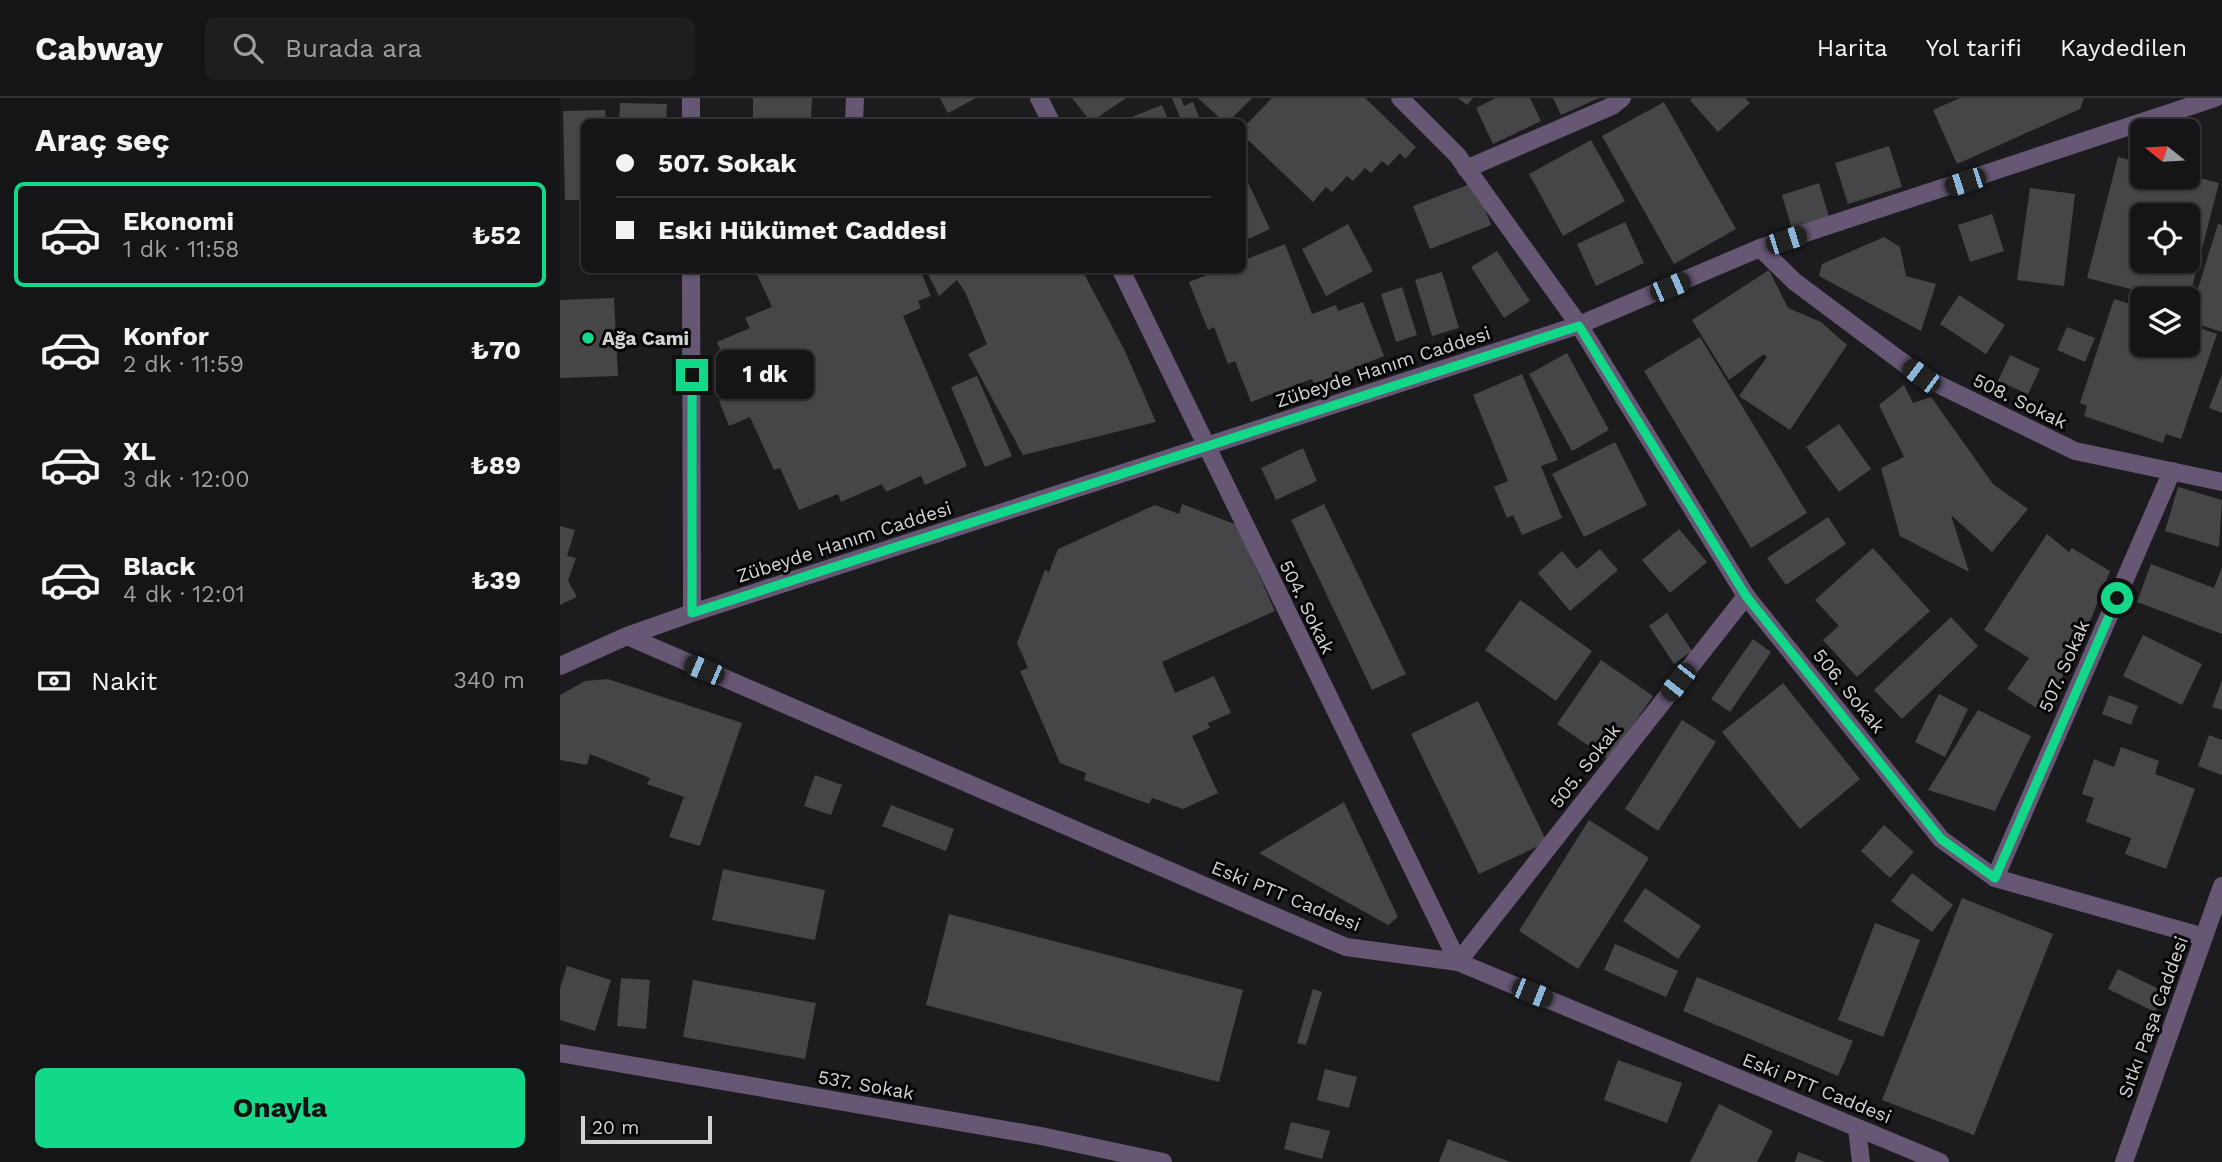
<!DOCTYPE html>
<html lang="tr">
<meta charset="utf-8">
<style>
:root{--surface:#151416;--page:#1e1d1f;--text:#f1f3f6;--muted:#9d9ea1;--line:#343335;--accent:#12d98a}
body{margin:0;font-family:"Work Sans",sans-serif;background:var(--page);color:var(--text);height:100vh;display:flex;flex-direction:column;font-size:26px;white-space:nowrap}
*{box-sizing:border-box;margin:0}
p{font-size:23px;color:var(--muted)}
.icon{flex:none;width:38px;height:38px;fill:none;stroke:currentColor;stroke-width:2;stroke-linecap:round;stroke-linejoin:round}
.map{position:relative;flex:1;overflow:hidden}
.drawer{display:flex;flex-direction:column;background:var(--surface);width:560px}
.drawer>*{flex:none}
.top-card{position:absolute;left:21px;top:21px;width:665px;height:154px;border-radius:10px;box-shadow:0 2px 5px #0004,0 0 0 2px var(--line);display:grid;align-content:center;height:154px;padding:0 35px;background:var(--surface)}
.needle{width:46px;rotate:288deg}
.buttons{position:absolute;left:1570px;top:21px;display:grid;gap:14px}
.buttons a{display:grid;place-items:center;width:70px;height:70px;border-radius:10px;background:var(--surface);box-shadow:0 2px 5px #0004,0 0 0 2px var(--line);font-size:35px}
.scale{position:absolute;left:21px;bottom:18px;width:131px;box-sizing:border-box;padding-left:7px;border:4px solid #d3d2d4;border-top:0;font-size:19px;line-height:24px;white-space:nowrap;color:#d3d2d4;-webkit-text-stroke:5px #070607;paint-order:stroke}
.end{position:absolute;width:32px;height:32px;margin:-16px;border:9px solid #12d98a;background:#111;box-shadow:0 0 0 4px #111}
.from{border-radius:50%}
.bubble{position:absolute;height:49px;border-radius:10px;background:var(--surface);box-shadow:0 2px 5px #0004,0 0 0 2px var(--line);font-size:23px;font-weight:700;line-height:49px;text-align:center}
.car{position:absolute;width:21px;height:42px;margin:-21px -10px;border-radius:9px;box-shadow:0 0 5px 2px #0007;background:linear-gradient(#222 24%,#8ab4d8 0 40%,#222 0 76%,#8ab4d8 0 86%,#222 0)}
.top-card b{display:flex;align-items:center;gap:24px;height:66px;font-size:26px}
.top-card b+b{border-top:2px solid var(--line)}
.top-card i{width:18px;height:18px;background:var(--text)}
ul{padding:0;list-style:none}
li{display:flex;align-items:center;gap:21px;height:105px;margin:0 14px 10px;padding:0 21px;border:4px solid transparent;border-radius:10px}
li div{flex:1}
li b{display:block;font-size:26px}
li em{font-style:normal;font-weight:700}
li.selected{border-color:var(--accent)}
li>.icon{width:63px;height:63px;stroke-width:1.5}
h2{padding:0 35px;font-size:32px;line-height:84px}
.pay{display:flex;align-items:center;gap:18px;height:77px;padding:0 35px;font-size:26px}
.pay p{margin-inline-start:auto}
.action{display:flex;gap:14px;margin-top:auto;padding:14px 35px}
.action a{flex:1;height:80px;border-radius:10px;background:var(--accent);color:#111;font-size:28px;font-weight:700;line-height:80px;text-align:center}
header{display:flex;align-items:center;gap:42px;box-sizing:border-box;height:98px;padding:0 35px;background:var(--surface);border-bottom:2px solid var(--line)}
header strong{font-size:33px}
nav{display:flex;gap:38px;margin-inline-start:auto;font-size:24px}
.search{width:490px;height:63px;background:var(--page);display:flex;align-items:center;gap:18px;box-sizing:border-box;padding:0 24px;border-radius:10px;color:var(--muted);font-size:26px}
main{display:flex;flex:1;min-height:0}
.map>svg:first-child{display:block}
.building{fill:#464548;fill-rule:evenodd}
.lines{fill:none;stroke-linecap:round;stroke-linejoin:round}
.lane{stroke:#665774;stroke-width:18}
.street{stroke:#665774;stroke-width:18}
.route{stroke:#12d98a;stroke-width:9}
.poi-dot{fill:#12d98a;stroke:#070607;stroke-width:2.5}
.labels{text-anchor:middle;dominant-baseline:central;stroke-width:6;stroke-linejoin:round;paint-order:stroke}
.poi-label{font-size:19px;font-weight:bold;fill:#d3d2d4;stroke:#070607;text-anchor:start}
.street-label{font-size:19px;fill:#d3d2d4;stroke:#070607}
</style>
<header>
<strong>Cabway</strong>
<div class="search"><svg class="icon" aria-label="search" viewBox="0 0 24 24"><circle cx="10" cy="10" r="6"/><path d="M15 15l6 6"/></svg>Burada ara</div>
<nav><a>Harita</a><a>Yol tarifi</a><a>Kaydedilen</a></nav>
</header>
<main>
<section class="drawer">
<h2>Araç seç</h2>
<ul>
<li class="selected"><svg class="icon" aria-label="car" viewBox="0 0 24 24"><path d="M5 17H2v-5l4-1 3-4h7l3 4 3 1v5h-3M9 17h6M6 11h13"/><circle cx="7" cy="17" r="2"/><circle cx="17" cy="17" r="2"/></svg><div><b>Ekonomi</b><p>1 dk · 11:58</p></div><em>₺52</em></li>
<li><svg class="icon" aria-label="car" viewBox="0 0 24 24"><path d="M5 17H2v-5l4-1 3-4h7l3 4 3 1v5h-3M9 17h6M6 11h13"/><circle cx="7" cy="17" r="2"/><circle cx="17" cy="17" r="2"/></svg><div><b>Konfor</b><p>2 dk · 11:59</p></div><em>₺70</em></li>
<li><svg class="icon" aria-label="car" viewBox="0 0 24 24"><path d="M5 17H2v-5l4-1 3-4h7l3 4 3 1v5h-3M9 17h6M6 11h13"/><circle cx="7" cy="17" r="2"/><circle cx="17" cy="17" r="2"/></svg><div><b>XL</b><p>3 dk · 12:00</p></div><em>₺89</em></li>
<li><svg class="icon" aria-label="car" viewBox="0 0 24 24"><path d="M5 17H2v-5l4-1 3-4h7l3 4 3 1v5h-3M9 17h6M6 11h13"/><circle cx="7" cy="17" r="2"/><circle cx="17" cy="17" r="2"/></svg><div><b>Black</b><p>4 dk · 12:01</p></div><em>₺39</em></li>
</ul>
<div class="pay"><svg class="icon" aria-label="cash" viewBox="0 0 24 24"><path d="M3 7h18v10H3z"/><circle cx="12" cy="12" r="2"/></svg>Nakit<p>340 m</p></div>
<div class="action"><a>Onayla</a></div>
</section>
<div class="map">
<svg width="1662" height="1064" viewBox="0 0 1662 1064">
<rect width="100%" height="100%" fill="#1c1b1e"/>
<g class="building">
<path d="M193 0H252L251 24H193Z"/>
<path d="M380 0H416L388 15Z"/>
<path d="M512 0H566L531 24Z"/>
<path d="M612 0H621L624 8 633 4 641 24 649 20 651 24H622Z"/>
<path d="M638 0H692L668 24H664Z"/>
<path d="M712 0H805L856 49 845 61 840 55 828 68 822 63 811 75 805 70 793 83 787 78 772 94 766 89 753 104 682 36V31Z"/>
<path d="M898 0H913L907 7Z"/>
<path d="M936 0H970L981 23 933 46 916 10Z"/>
<path d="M993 0H1039L1001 17Z"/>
<path d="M1132 0H1185L1190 5 1158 34 1130 2Z"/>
<path d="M1400 0H1524L1520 11 1397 66 1373 12Z"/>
<path d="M1104 4 1176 131 1114 166 1042 38Z"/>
<path d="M60 5 107 6 106 24H59Z"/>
<path d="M602 7 609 24H559Z"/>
<path d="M45 12 46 24H24V102H5L3 13Z"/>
<path d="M1031 42 1065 103 1003 138 969 76Z"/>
<path d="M1329 48 1342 89 1288 106 1275 65Z"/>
<path d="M1558 59 1582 65V79L1628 77 1659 85 1629 201H1610L1527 180ZM1582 117H1628V163H1582Z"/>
<path d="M682 72 710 131 682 144Z"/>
<path d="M915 84 931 127 870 151 853 108Z"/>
<path d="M1259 85 1269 119 1232 131 1222 97Z"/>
<path d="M1470 90 1515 96 1504 188 1457 182Z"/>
<path d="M1432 116 1444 153 1410 164 1398 127Z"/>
<path d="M1065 124 1084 165 1036 188 1017 146Z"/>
<path d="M788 126 813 173 766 198 742 151Z"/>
<path d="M1658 126 1662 127V234L1628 223Z"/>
<path d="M1324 139 1340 149 1346 178 1376 186 1361 233 1259 178 1262 166Z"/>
<path d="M725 146 752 216 776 207 778 213 803 204 824 258 754 286 752 281 691 304 675 263 668 266 654 229 648 232 629 184 660 172H682V163Z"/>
<path d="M937 153 970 203 944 220 911 169Z"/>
<path d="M195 172H360L371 198 358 203 361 210 343 218 407 368 365 387 361 378 326 394 322 386 281 404 278 396 239 412 220 370 214 372 190 319 169 328 159 303 165 301 158 284 165 281 157 263 164 261 157 244 190 230 185 220 212 209Z"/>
<path d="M366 172H522L564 251 596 324 463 357 408 256 427 246 405 194 397 182 379 198Z"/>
<path d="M1209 172 1228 210 1261 224 1287 247 1230 332 1179 298 1207 259 1204 256 1169 282 1132 222Z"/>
<path d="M882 174 899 230 872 238 855 182Z"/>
<path d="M842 189 857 237 836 244 821 196Z"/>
<path d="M1399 197 1445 227 1426 256 1380 226Z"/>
<path d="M54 200 58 278 0 280V202Z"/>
<path d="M1554 201 1582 210V247H1628V226L1657 236 1621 341 1606 336 1603 345 1524 318 1527 308 1520 305Z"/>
<path d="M1507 229 1535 240 1525 264 1497 252Z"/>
<path d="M1140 239 1247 415 1191 450 1084 273Z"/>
<path d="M1007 255 1049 332 1012 353 969 276Z"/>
<path d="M1450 257 1480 271 1468 296 1438 283Z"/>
<path d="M962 276 998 362 981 368 1002 420 962 437 953 417 947 420 934 389 948 383 913 297Z"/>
<path d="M1662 276V315L1649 310Z"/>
<path d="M417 278 452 358 425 369 391 289Z"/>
<path d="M1344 287 1353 305 1371 299 1433 386 1468 411 1432 454 1391 417 1409 474 1340 438 1321 370 1344 359 1319 307Z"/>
<path d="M1279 326 1311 371 1279 394 1246 349Z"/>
<path d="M1055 344 1087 407 1024 439 992 376Z"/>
<path d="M743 350 757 383 716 402 701 370Z"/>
<path d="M1618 389 1662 402 1659 449 1605 433Z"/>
<path d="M622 406 677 427 715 513 602 564 615 595 654 578 671 615 648 625 650 630 632 638 658 695 623 711 592 700 589 706 524 682 526 675 500 665 460 573 468 570 457 545 485 472 489 474 498 451 595 407 619 416Z"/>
<path d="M764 406 846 576 812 592 731 422Z"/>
<path d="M1268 419 1286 446 1226 487 1207 460Z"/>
<path d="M0 428 15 432 7 458 16 460 8 483 17 499 0 507Z"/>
<path d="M1119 431 1147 464 1110 495 1082 462Z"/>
<path d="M1487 436 1509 454 1512 450 1550 473 1527 531 1484 615 1447 591 1469 560 1424 532Z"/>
<path d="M1313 450 1370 513 1297 579 1263 542 1279 528 1255 502Z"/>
<path d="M1040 451 1058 472 1010 513 978 475 1002 453 1017 471Z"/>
<path d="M1591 466 1654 490 1662 469V536L1577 504Z"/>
<path d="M960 502 1032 553 996 603 925 552Z"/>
<path d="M1107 515 1132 553 1114 566 1089 528Z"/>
<path d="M1391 519 1418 548 1342 621 1314 592Z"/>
<path d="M1583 537 1642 566 1622 607 1563 578Z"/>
<path d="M1193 541 1211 554 1170 614 1151 601Z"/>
<path d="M1041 562 1093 598 1049 662 997 626Z"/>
<path d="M48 581 182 625 140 748 109 739 124 699 87 686 90 680 30 656 27 667 0 662V597L25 583Z"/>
<path d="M1662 582V612L1652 609Z"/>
<path d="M1223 585 1300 681 1240 731 1162 634Z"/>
<path d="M1379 596 1408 611 1385 659 1355 644Z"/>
<path d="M1549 597 1578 608 1571 627 1542 616Z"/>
<path d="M918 603 987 744 919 776 851 636Z"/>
<path d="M1418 612 1471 638 1435 713 1368 692Z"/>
<path d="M1122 622 1156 644 1098 733 1065 711Z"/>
<path d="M1649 637 1662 642V677L1638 668Z"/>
<path d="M1561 649 1599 663 1595 676 1635 691 1606 771 1565 756 1571 740 1526 724 1534 700 1522 696 1534 661 1554 669Z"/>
<path d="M255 677 282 687 271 717 244 708Z"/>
<path d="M784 704 838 819 828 827 699 755Z"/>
<path d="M331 707 394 731 386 753 322 728Z"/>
<path d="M1029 722 1089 760 1018 871 959 833Z"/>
<path d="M1324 727 1354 754 1330 780 1301 753Z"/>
<path d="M163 771 265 792 255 842 152 822Z"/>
<path d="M1352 775 1393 807 1372 834 1331 803Z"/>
<path d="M1085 790 1141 828 1118 861 1063 823Z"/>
<path d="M1402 800 1493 836 1414 1037 1322 1002Z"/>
<path d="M389 816 683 892 659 984 366 907Z"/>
<path d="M1315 825 1360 842 1323 939 1278 922Z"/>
<path d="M1055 846 1118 873 1106 899 1044 872Z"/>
<path d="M7 868 51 882 35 933 0 922V890Z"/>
<path d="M1558 871 1605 894 1595 914 1548 891Z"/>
<path d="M1137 879 1293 943 1278 978 1123 913Z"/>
<path d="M61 880 90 882 86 931 57 928Z"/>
<path d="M133 882 256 905 245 961 123 939Z"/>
<path d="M753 891 762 894 746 947 737 945Z"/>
<path d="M1058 962 1122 985 1107 1025 1044 1002Z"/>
<path d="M765 971 797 979 789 1010 757 1002Z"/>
<path d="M1159 1006 1213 1033 1197 1064H1130Z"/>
<path d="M731 1024 770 1033 762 1061 724 1051Z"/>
<path d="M888 1041 951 1064H879Z"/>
<path d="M1238 1054 1265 1064H1235Z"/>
</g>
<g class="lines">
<path class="lane" d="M294 24 295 0"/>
<g class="street">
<path d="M131 0V24"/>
<path d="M479 0 491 24"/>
<path d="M840 0 897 57 1019 227 1186 498 1381 741 1435 780 1644 839"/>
<path d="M906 71 1052 8 1062 0"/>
<path d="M1200 150 1235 184 1361 278 1515 353 1662 384"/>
<path d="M131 172 132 515"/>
<path d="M561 172 898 864 1186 498"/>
<path d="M67 538 786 849 898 864 1380 1064"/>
<path d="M0 568 67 538 132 515 1019 227 1200 150 1655 0"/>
<path d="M1435 780 1612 373"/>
<path d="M0 955 481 1038 603 1064"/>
<path d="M1297 1030 1301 1064"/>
<path d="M1564 1064 1662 788"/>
</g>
</g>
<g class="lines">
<path class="route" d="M132 277V515L1019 228 1186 498 1381 741 1435 780 1557 500"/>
</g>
<circle class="poi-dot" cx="28" cy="240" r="7"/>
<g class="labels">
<g class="poi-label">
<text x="42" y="240">Ağa Cami</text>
</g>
<g class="street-label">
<text transform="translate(823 269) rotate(-18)">Zübeyde Hanım Caddesi</text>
<text transform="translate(1460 303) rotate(26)">508. Sokak</text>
<text transform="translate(284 444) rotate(-18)">Zübeyde Hanım Caddesi</text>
<text transform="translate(747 509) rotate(64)">504. Sokak</text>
<text transform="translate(1504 568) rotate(-66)">507. Sokak</text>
<text transform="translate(1289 593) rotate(51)">506. Sokak</text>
<text transform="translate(1025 668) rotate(-52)">505. Sokak</text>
<text transform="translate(726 798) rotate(22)">Eski PTT Caddesi</text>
<text transform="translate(1593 919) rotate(-70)">Sıtkı Paşa Caddesi</text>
<text transform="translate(306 987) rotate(10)">537. Sokak</text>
<text transform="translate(1257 990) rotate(22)">Eski PTT Caddesi</text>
</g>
</g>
</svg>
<div class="buttons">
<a><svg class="needle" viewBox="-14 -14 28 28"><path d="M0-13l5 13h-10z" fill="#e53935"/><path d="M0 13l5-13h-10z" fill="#9d9ea1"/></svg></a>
<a><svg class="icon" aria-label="locate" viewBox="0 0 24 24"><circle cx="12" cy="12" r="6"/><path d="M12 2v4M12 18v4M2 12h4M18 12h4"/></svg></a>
<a><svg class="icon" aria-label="layers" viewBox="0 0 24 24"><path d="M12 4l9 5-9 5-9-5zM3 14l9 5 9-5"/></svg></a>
</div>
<div class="scale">20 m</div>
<i class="end from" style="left:1557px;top:500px"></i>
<i class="end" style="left:132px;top:277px"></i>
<div class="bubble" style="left:156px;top:252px;width:98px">1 dk</div>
<i class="car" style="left:1405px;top:84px;rotate:252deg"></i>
<i class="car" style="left:1226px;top:142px;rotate:72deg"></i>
<i class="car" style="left:1110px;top:189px;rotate:67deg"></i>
<i class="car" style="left:1361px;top:278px;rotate:307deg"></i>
<i class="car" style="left:144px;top:572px;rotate:293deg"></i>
<i class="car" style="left:1118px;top:584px;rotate:218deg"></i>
<i class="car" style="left:972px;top:895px;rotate:112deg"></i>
<div class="top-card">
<b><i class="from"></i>507. Sokak</b>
<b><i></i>Eski Hükümet Caddesi</b>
</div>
</div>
</main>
